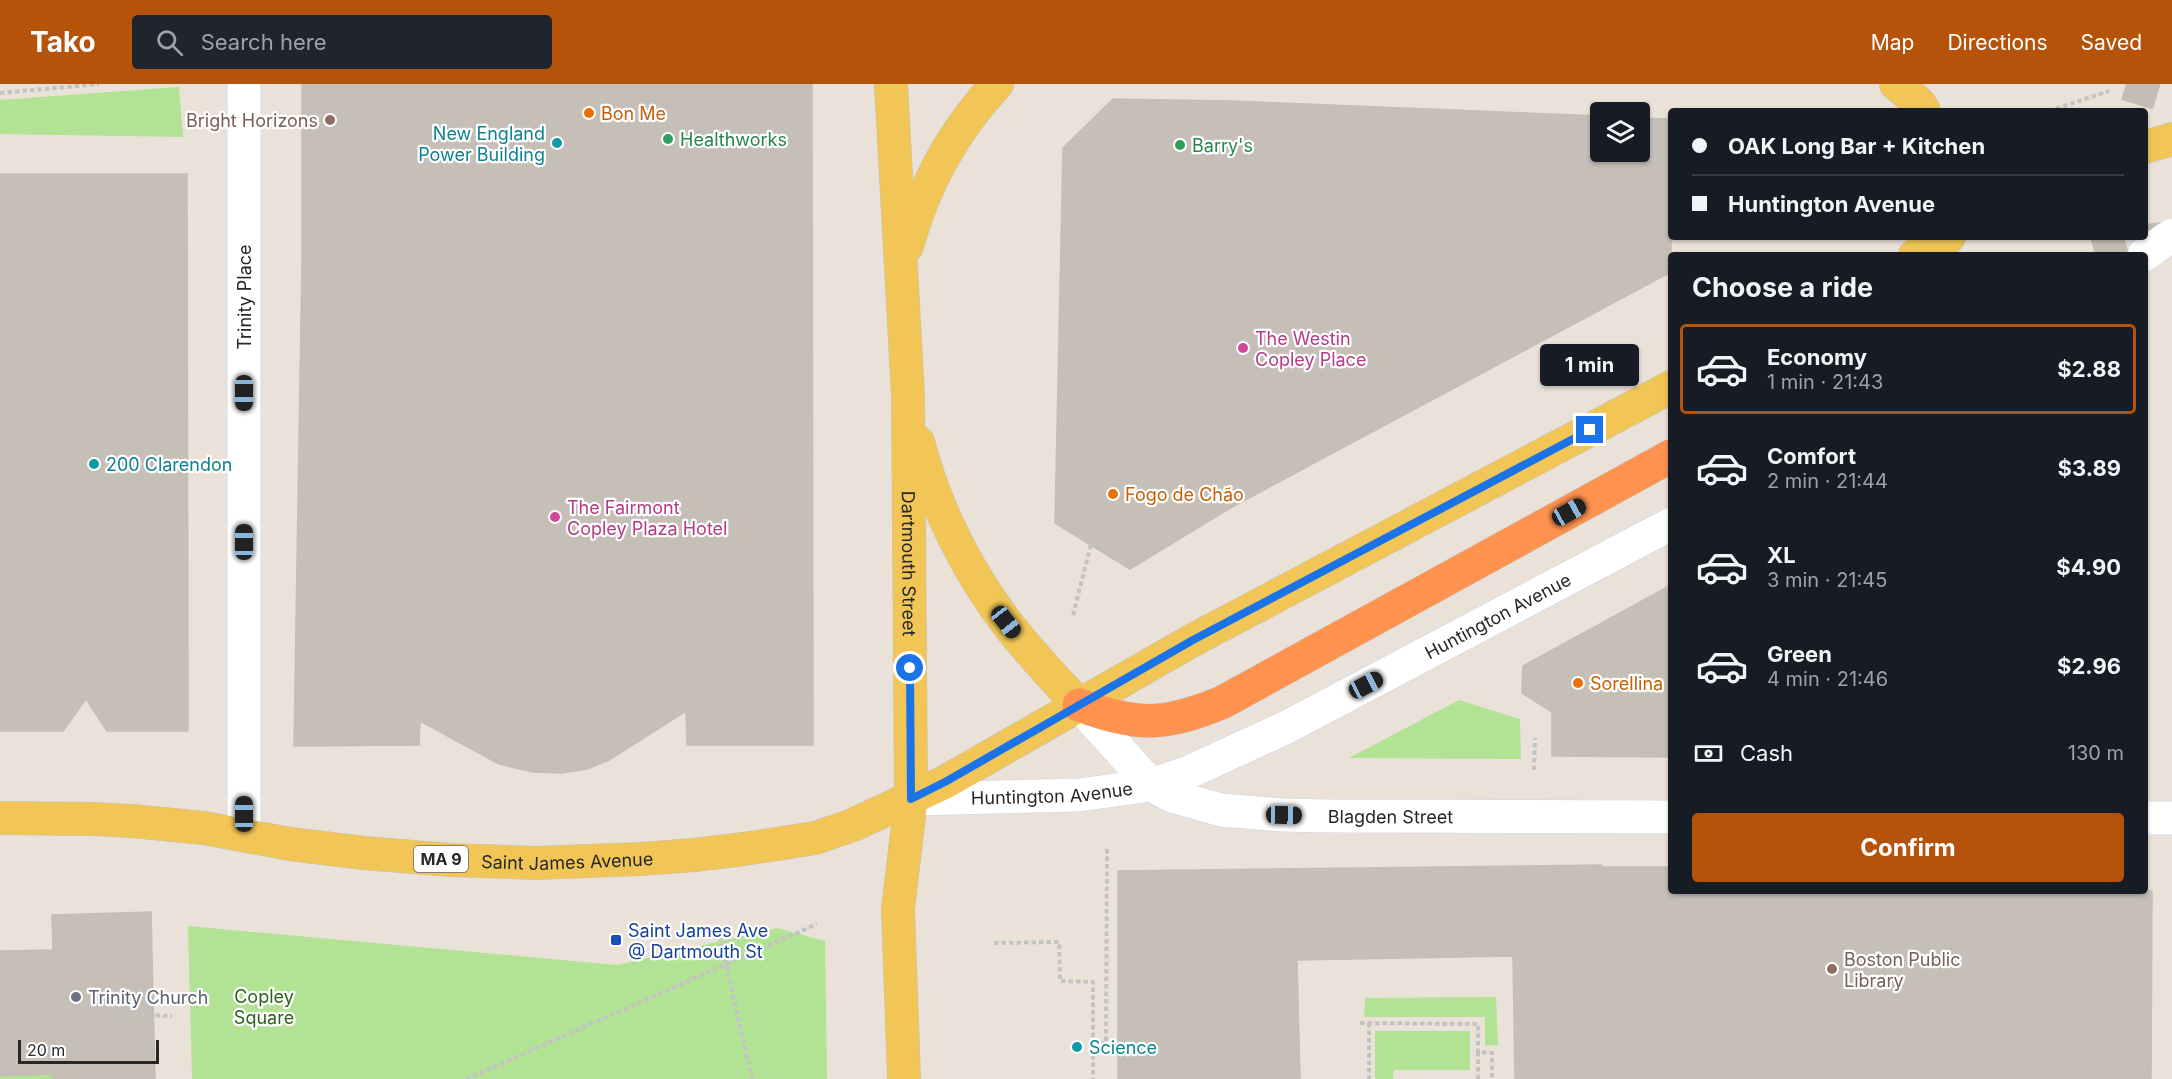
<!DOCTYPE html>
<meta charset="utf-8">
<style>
:root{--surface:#171b24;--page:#20242c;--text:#f1f3f6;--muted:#9ea1a6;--line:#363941;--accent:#b45309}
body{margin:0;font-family:Inter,sans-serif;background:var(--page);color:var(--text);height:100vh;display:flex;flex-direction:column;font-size:22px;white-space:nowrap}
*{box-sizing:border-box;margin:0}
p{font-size:20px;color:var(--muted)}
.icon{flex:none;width:33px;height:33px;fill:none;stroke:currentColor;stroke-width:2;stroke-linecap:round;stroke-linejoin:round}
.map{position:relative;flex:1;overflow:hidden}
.panel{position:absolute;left:1668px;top:168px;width:480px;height:642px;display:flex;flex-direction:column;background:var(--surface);border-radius:6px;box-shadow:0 2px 4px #0004}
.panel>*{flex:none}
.guide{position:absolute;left:1668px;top:24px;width:480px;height:132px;border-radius:6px;box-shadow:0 2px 4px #0004;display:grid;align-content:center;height:132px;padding:0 24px;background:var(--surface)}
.tools{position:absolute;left:1590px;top:18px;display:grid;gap:12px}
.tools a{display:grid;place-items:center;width:60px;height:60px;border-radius:6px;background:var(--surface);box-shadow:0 2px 4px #0004;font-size:30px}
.scale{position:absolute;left:18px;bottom:15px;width:141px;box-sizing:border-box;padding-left:6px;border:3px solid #272727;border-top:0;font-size:16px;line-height:21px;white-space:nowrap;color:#272727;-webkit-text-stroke:4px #fff;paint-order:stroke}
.end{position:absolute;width:27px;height:27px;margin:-14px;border:8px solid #1a73e8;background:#fff;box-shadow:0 0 0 3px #fff}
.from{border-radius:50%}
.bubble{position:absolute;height:42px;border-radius:6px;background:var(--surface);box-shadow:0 2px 4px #0004;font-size:20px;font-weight:700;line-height:42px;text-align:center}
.car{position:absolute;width:18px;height:36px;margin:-18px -9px;border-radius:8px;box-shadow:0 0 4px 2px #0007;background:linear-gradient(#222 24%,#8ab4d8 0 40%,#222 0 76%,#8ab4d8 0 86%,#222 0)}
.guide b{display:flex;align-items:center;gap:21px;height:57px;font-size:22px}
.guide b+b{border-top:2px solid var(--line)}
.guide i{width:15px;height:15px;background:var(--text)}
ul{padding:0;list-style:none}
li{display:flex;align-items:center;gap:18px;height:90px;margin:0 12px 9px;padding:0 12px;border:3px solid transparent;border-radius:6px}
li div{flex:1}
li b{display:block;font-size:22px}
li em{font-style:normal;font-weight:700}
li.current{border-color:var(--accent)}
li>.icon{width:54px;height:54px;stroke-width:1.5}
h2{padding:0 24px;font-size:27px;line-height:72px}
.pay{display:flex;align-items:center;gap:15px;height:66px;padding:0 24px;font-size:22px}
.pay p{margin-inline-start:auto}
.primary-button{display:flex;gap:12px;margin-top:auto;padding:12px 24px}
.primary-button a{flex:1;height:69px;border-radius:6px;background:var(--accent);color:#fff;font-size:24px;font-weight:700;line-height:69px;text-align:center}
header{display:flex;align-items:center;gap:36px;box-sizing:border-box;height:84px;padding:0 30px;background:var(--accent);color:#fff}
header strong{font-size:28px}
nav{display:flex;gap:33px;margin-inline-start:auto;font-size:21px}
.search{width:420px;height:54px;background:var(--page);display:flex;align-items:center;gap:15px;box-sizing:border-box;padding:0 21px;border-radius:6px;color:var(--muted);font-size:22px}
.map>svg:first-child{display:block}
.green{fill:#b2e293}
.building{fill:#c5bfb8;stroke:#c5beb2;stroke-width:1.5}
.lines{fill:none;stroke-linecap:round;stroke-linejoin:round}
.highway-tunnel{stroke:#c3bdb5;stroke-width:33;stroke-dasharray:33 16;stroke-linecap:butt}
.minor-casing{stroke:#cdd2e1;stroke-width:34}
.major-casing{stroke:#c3c3c3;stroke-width:34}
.highway-casing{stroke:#c3c3c3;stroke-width:34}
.path{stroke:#c3c3c3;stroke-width:4;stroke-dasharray:4.5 3;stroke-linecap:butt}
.minor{stroke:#fff;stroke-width:33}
.major{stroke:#f1c656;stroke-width:33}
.highway{stroke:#ff924e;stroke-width:33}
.route{stroke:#1a73e8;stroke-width:8}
.food-dot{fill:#e8710a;stroke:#fff;stroke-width:2}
.education-dot{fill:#8d6e63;stroke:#fff;stroke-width:2}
.leisure-dot{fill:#2e9e5b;stroke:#fff;stroke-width:2}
.culture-dot{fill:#0f9aa8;stroke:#fff;stroke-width:2}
.hotel-dot{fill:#d1479c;stroke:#fff;stroke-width:2}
.transit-dot{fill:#1a4fb4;stroke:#fff;stroke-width:2}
.worship-dot{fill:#6b7280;stroke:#fff;stroke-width:2}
.labels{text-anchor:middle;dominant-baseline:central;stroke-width:4.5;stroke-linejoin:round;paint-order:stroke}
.shield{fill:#fff;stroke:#686868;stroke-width:1.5}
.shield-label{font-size:16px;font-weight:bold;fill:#272727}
.food-label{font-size:18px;fill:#c56008;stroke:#fff;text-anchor:start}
.education-label{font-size:18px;fill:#785e54;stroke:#fff;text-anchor:end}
.culture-label{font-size:18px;fill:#0d838f;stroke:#fff;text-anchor:start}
.leisure-label{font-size:18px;fill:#27864d;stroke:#fff;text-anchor:start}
.street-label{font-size:18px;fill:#272727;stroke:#fff}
.hotel-label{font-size:18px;fill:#b23c85;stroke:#fff;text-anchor:start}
.transit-label{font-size:18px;fill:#164399;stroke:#fff;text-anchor:start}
.park-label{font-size:18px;fill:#2b6318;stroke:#fff}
.worship-label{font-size:18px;fill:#5b616d;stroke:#fff;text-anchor:start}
</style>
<header>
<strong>Tako</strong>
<div class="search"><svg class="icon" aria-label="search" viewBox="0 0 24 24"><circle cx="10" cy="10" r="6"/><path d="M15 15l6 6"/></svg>Search here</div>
<nav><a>Map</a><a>Directions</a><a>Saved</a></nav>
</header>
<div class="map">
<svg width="2172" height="995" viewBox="0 0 2172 995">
<rect width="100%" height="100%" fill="#eae2d8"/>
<g class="green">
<path d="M179 3 183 53 0 50V16Z"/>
<path d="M1459 616 1520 635 1521 675 1349 674Z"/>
<path d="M188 842 617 881 777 844 825 857 827 995H192Z"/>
<path d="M1496 913 1498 961 1485 962V933H1364L1365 914Z"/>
<path d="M1375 947H1470V986H1394L1393 995H1375Z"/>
<path d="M53 990V995H0V992Z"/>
</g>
<g class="building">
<path d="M302 0H812L813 661H687L686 627 609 676 587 685 562 689 533 688 499 680 420 637 419 661 294 662 302 175Z"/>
<path d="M1113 15 1230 17 1600 32V68H1640V34L1671 35V188L1232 423 1130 485 1055 439 1063 64Z"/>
<path d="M0 90H187L188 647H107L86 615 63 647H0Z"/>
<path d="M1671 501V673L1552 672V628L1522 609 1523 582Z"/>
<path d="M1601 781V783H1671V807H2152L2151 995H1515L1513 872 1297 876 1300 995H1118V787Z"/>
<path d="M151 828 155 995H53V990L0 992V867L53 866 52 831Z"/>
</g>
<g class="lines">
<g class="highway-tunnel">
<path d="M2126 0 2172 14"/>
<path d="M2095 171 2150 156 2172 153"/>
</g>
<defs>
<g id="minor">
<path d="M2144 171 2172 151"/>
<path id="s1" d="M1079 621 1151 701 1172 712 1221 726 1283 731 1330 732 1671 733"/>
<path id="s2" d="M911 715 1079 711 1151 701 1189 688 1285 644 1671 440"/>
<path d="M2145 734H2172"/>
<path d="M244 750V0"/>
</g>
<g id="major">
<path id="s3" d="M891 0 908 312 911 715 898 825 904 995"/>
<path d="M1896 0 1919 19 1924 27"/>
<path d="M2145 63 2172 55"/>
<path d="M907 162C924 100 953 47 997 0"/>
<path d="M1915 171 1949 153"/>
<path d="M918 358C935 422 966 485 1006 538 1028 567 1054 594 1079 621"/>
<path id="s4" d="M0 734 93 735 132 737 204 744 290 760 364 769 450 776 536 779 641 775 694 771 744 765 815 754 853 741 945 698 1193 556 1671 303"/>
</g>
<path id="highway" d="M1079 621C1139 643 1165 642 1223 618L1671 372"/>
</defs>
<use href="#minor" class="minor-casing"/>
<use href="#major" class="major-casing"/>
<use href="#highway" class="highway-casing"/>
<g class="path">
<path d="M0 9 99 0"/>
<path d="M2049 27 2109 7"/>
<path d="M1073 531 1091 460"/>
<path d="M1534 686 1535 654"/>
<path d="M718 845 752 995"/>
<path d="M994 859 1059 858 1060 897 1093 898V995"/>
<path d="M118 930 172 932"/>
<path d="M1360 939 1478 940V968L1492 969V995"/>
<path d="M1369 939V995"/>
<path d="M1093 959H1106L1107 764"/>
<path d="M466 995 817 840"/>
<path d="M1478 995V968"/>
</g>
<use href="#minor" class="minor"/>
<use href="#major" class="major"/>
<use href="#highway" class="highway"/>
</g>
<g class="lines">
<path class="route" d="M910 584 911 715 945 698 1193 556 1590 346"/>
</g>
<g class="food-dot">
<circle cx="589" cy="29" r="6"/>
<circle cx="1113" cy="410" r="6"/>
<circle cx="1578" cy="599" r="6"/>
</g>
<g class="education-dot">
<circle cx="330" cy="36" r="6"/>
<circle cx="1832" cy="885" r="6"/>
</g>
<g class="leisure-dot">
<circle cx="668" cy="55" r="6"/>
<circle cx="1180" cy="61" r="6"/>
</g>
<g class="culture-dot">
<circle cx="557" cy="59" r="6"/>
<circle cx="94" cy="380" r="6"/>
<circle cx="1077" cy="963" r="6"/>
</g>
<g class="hotel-dot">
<circle cx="1243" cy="264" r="6"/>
<circle cx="555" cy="433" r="6"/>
</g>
<rect class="transit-dot" x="610" y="850" width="12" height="12" rx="3"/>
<circle class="worship-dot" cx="76" cy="913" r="6"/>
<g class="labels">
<rect class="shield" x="414" y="762" width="54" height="26" rx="4.5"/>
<g class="shield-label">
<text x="441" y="775">MA 9</text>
</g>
<g class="food-label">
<text x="601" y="29">Bon Me</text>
<text x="1125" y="410">Fogo de Chão</text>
<text x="1590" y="599">Sorellina</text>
</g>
<g class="education-label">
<text x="318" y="36">Bright Horizons</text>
<text x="1844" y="875" text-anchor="start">Boston Public<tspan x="1844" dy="21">Library</tspan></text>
</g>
<g class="culture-label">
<text x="545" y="49" text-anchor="end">New England<tspan x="545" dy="21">Power Building</tspan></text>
<text x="106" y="380">200 Clarendon</text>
<text x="1089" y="963">Science</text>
</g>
<g class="leisure-label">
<text x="680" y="55">Healthworks</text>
<text x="1192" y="61">Barry's</text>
</g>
<g class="street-label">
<text transform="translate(244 213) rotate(-90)">Trinity Place</text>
<text stroke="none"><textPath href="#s3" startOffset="480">Dartmouth Street</textPath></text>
<text stroke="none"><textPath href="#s2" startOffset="627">Huntington Avenue</textPath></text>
<text stroke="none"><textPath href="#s2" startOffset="141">Huntington Avenue</textPath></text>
<text stroke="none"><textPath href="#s1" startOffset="352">Blagden Street</textPath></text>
<text stroke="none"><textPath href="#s4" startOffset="570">Saint James Avenue</textPath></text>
</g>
<g class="hotel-label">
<text x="1255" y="254">The Westin<tspan x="1255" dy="21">Copley Place</tspan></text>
<text x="567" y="423">The Fairmont<tspan x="567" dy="21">Copley Plaza Hotel</tspan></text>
</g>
<g class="transit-label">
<text x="628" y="846">Saint James Ave<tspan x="628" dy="21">@ Dartmouth St</tspan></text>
</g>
<g class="park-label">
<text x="264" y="912">Copley<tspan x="264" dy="21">Square</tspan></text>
</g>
<g class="worship-label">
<text x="88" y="913">Trinity Church</text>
</g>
</g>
</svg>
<div class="tools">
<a><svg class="icon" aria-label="layers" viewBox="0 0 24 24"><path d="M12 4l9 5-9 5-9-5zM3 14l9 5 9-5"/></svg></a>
</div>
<div class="scale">20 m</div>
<i class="end from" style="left:910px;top:584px"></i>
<i class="end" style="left:1590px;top:346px"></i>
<div class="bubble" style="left:1540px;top:260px;width:99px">1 min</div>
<i class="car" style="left:244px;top:309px;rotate:180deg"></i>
<i class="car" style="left:1569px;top:428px;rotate:61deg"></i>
<i class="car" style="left:244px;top:458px;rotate:0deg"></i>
<i class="car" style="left:1006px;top:538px;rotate:142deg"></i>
<i class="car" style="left:1366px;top:601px;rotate:62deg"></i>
<i class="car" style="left:244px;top:730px;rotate:0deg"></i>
<i class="car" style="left:1284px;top:731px;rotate:91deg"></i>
<div class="guide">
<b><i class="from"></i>OAK Long Bar + Kitchen</b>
<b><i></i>Huntington Avenue</b>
</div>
<section class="panel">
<h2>Choose a ride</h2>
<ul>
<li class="current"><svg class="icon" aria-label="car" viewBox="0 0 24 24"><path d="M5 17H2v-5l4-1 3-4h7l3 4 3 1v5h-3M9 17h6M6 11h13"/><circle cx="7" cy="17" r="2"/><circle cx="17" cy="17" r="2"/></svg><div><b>Economy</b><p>1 min · 21:43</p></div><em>$2.88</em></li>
<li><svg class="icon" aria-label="car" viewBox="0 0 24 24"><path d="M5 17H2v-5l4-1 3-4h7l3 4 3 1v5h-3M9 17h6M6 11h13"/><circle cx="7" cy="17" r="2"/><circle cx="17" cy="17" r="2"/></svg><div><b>Comfort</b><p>2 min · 21:44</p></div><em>$3.89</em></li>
<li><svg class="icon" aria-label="car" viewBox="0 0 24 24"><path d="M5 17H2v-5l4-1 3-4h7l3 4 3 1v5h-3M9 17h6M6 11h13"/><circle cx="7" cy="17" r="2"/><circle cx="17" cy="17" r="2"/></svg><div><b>XL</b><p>3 min · 21:45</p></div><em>$4.90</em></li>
<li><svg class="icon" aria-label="car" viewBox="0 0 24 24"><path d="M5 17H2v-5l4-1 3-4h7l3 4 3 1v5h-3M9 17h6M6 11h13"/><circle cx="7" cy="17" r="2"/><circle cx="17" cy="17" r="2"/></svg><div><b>Green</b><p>4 min · 21:46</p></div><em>$2.96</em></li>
</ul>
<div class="pay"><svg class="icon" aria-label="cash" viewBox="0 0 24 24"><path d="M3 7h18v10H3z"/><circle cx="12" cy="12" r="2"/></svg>Cash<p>130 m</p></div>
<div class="primary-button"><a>Confirm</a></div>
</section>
</div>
